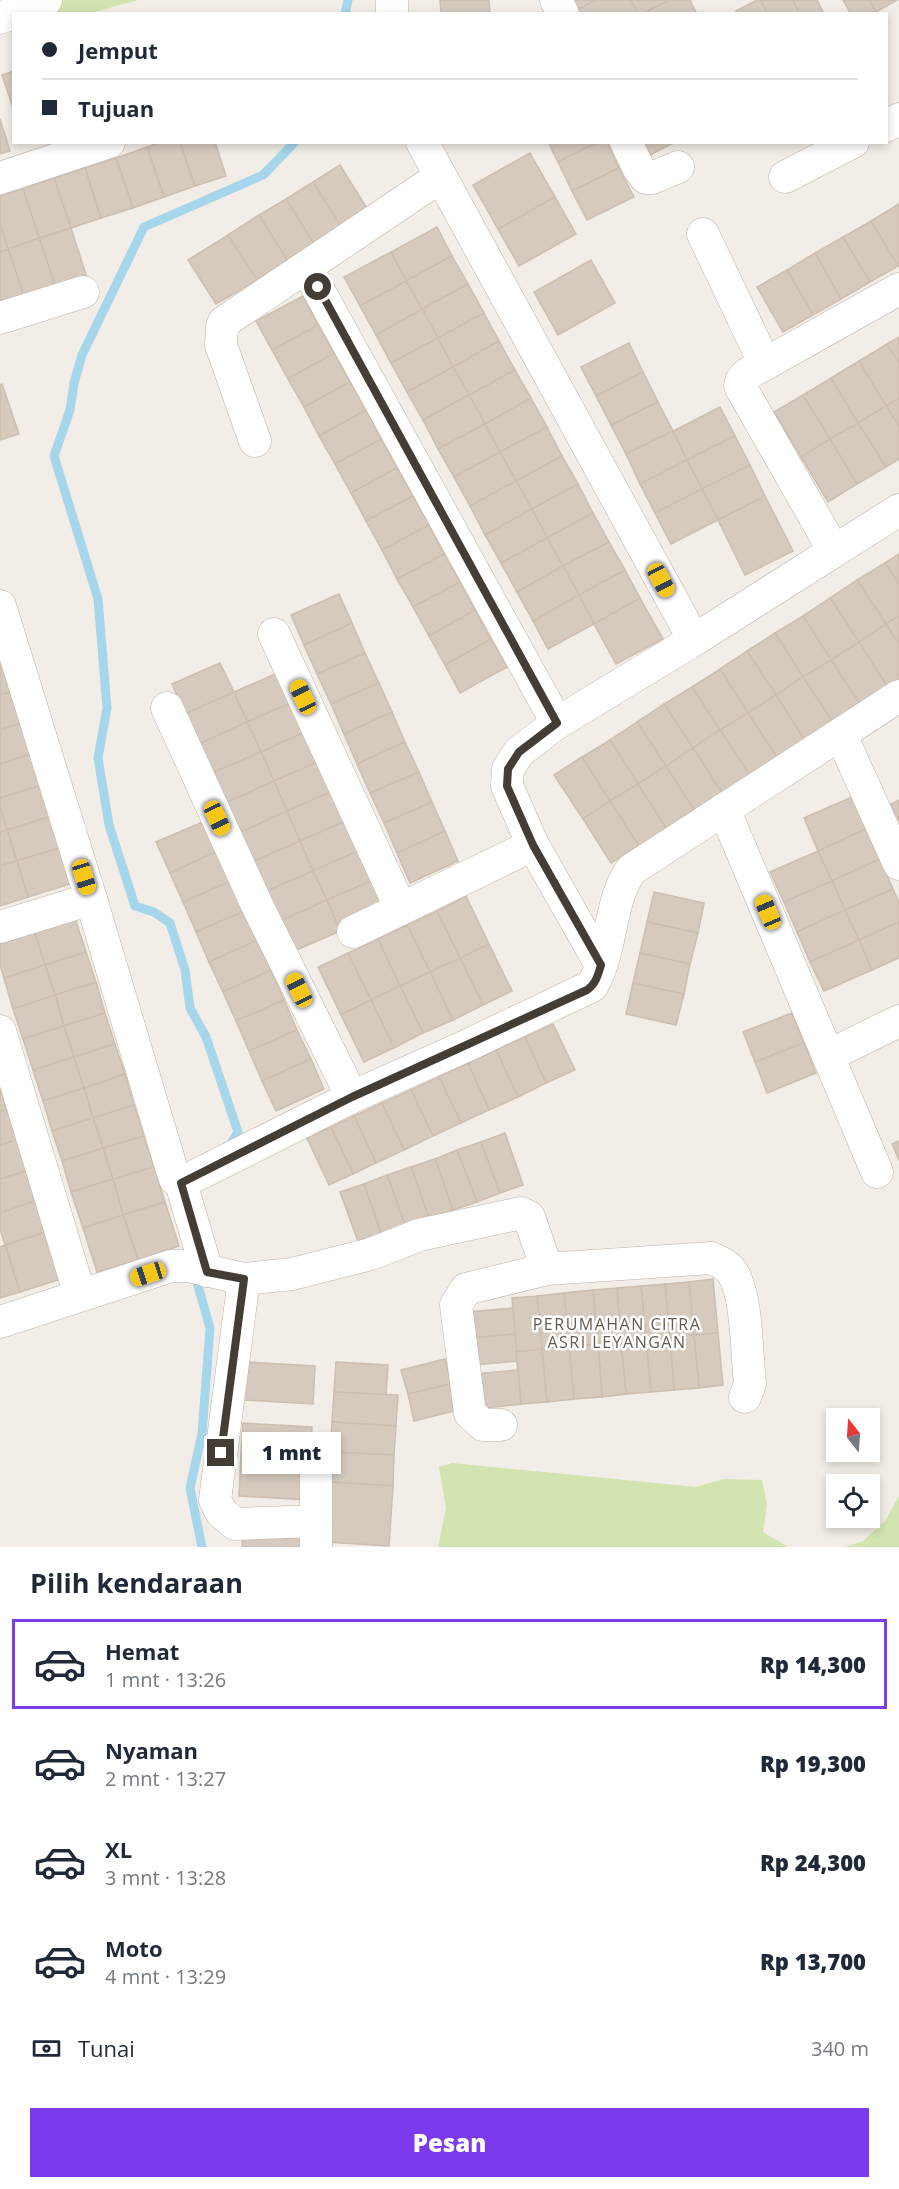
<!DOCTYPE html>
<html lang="id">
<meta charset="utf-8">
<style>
:root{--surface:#fff;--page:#f2f2f3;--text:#1f2937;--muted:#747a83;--line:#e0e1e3;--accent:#7c3aed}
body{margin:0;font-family:"Open Sans",sans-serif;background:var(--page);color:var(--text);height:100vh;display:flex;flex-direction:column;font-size:22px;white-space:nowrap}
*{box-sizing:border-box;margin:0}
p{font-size:20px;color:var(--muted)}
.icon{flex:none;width:33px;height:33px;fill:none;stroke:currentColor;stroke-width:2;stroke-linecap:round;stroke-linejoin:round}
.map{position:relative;height:1547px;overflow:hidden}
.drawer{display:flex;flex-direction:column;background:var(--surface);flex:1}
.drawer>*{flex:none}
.banner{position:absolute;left:12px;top:12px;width:876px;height:132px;border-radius:0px;box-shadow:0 3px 9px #0003;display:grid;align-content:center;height:132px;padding:0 30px;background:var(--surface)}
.needle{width:39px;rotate:343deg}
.tools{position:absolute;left:826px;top:1408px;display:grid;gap:12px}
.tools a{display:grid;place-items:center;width:54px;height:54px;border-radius:0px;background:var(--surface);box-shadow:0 3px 9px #0003;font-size:30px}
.end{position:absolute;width:27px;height:27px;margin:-14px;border:8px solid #443d35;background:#fff;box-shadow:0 0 0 3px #fff}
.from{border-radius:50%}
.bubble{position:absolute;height:42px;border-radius:0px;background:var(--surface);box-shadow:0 3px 9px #0003;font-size:20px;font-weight:800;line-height:42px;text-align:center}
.car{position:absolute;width:18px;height:36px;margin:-18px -9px;border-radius:8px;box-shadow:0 0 4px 2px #0007;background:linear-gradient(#f5c518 24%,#345 0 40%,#f5c518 0 76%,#345 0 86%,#f5c518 0)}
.banner b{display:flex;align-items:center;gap:21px;height:57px;font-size:22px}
.banner b+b{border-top:2px solid var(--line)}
.banner i{width:15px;height:15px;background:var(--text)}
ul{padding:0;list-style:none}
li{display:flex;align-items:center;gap:18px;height:90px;margin:0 12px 9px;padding:0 18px;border:3px solid transparent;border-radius:0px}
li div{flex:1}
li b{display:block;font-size:22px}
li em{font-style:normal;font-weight:800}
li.on{border-color:var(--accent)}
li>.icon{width:54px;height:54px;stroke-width:1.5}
h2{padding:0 30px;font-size:27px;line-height:72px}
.pay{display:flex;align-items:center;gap:15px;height:66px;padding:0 30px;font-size:22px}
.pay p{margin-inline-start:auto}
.primary-button{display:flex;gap:12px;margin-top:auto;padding:12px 30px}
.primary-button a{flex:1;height:69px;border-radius:0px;background:var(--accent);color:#fff;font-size:24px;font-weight:800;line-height:69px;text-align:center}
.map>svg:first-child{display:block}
.green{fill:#d2e4b0}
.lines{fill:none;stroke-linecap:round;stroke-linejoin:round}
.stream{stroke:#a5d6ec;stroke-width:9}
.building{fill:#d6cabf;stroke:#cdbeaf;stroke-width:1.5}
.minor-casing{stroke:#bdb3a9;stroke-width:33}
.minor{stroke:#fff;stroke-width:32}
.route{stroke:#443d35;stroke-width:8}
.labels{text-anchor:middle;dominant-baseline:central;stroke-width:5;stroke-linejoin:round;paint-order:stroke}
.neighbourhood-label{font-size:16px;letter-spacing:1.5px;fill:#66594d;stroke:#fff}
</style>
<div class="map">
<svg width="899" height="1547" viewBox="0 0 899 1547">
<rect width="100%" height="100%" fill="#f2ede6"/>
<g class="green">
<path d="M0 0H138L91 13 14 14 0 8Z"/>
<path d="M452 1463 696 1487 723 1479 762 1480 767 1504 763 1532 788 1547H438L446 1508 439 1467Z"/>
<path d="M899 1496V1547H845L863 1541 885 1521Z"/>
</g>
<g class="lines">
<g class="stream">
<path d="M345 14 348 0"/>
<path d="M226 1146 230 1145 238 1132 206 1037 190 1008 185 970 170 923 154 912 135 906 109 825 98 758 107 708 98 599 54 456 70 410 74 383 82 355 144 227 263 175 295 142"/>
<path d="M194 1272 210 1328 202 1434 190 1488 202 1547"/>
</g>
</g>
<g class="building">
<path d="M440 0H489L490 14H441Z"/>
<path d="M572 0H596L577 10Z"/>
<path d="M596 0H631L638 14H579L577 10Z"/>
<path d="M631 0H669L642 14H638Z"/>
<path d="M669 0H690L697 14H642Z"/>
<path d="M757 0H760L768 14H737L736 11Z"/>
<path d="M760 0H793L800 14H768Z"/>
<path d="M793 0H817L824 14H800Z"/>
<path d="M843 0H869L876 12 851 14Z"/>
<path d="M869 0H897L876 12Z"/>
<path d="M14 71V111L2 75Z"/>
<path d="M0 119 10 151 0 154Z"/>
<path d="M161 142H180L195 186 164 197 147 147Z"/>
<path d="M180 142H215L226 176 195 186Z"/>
<path d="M548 142H597L558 162Z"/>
<path d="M597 142H607L619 168 572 191 558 162Z"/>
<path d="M644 142H675L650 155Z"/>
<path d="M147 147 164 197 133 208 116 158Z"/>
<path d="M530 153 555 197 498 229 473 185Z"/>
<path d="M116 158 133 208 101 218 85 168Z"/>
<path d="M340 165 368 210 341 227 313 182Z"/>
<path d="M85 168 101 218 71 228 54 178Z"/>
<path d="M619 168 634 197 587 220 572 191Z"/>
<path d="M54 178 71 228 39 238 23 189Z"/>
<path d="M313 182 341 227 314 244 286 199Z"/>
<path d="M23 189 39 238 8 249 0 224V196Z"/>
<path d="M555 197 576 234 519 266 498 229Z"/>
<path d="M286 199 314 244 287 260 259 215Z"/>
<path d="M899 204V265L898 266 871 221Z"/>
<path d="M259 215 287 260 257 280 228 235Z"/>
<path d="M871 221 898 266 870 282 843 237Z"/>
<path d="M0 224 8 249 0 252Z"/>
<path d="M437 227 452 256 406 281 391 252Z"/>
<path d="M71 228 87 278 56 288 39 238Z"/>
<path d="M228 235 257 280 216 304 188 260Z"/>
<path d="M843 237 870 282 841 299 815 253Z"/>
<path d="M39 238 56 288 25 299 8 249Z"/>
<path d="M8 249 25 299 0 307V252Z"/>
<path d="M391 252 406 281 360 306 344 277Z"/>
<path d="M815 253 841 299 813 315 787 270Z"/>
<path d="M452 256 468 284 422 309 406 281Z"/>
<path d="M591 260 615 303 558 335 534 292Z"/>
<path d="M787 270 813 315 783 332 757 287Z"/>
<path d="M406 281 422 309 376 335 360 306Z"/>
<path d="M468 284 484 313 438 338 422 309Z"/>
<path d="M303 296 318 325 272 350 256 321Z"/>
<path d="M422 309 438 338 391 363 376 335Z"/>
<path d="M484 313 499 341 453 367 438 338Z"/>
<path d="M318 325 334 353 288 379 272 350Z"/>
<path d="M899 337V363L887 344Z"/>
<path d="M438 338 453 367 407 392 391 363Z"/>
<path d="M499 341 515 370 469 395 453 367Z"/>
<path d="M629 343 643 372 596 396 581 367Z"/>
<path d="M887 344 899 363V398L886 406 859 361Z"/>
<path d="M334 353 350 382 304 407 288 379Z"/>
<path d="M859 361 886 406 858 423 831 378Z"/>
<path d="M453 367 469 395 423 420 407 392Z"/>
<path d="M515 370 531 398 485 424 469 395Z"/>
<path d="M643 372 658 402 611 425 596 396Z"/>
<path d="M831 378 858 423 830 439 803 395Z"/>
<path d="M350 382 366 410 319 436 304 407Z"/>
<path d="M2 384 19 434 0 440V385Z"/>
<path d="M469 395 485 424 438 449 423 420Z"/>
<path d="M803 395 830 439 801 457 774 412Z"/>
<path d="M531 398 547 427 500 452 485 424Z"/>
<path d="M899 398V426L886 406Z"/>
<path d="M658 402 673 431 626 454 611 425Z"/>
<path d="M886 406 899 426V459L886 467 858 423Z"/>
<path d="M720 407 735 436 687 460 673 431Z"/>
<path d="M366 410 381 439 335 464 319 436Z"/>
<path d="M858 423 886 467 857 484 830 439Z"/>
<path d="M485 424 500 452 454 477 438 449Z"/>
<path d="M547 427 562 456 516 481 500 452Z"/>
<path d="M673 431 687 460 640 484 626 454Z"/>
<path d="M735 436 750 465 702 489 687 460Z"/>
<path d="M381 439 397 468 351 493 335 464Z"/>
<path d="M830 439 857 484 828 502 801 457Z"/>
<path d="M500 452 516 481 470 506 454 477Z"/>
<path d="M562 456 578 484 532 509 516 481Z"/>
<path d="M687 460 702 489 655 513 640 484Z"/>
<path d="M750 465 765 496 718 520 702 489Z"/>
<path d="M397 468 413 496 366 521 351 493Z"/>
<path d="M516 481 532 509 485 535 470 506Z"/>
<path d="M578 484 593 513 547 538 532 509Z"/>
<path d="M702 489 718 520 671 544 655 513Z"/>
<path d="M413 496 429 525 382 550 366 521Z"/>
<path d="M765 496 793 551 745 575 718 520Z"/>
<path d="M532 509 547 538 501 563 485 535Z"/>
<path d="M593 513 609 542 563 566 547 538Z"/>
<path d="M429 525 444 554 397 579 382 550Z"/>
<path d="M547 538 563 566 517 592 501 563Z"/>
<path d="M609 542 625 570 579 595 563 566Z"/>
<path d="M444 554 460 582 413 607 397 579Z"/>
<path d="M899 554V584L885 563Z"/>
<path d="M885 563 899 584V616L886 624 857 580Z"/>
<path d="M563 566 579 595 533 621 517 592Z"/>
<path d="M625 570 640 598 594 624 579 595Z"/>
<path d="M857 580 886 624 859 642 830 598Z"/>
<path d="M460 582 475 610 429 636 413 607Z"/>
<path d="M339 594 352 623 304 645 291 615Z"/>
<path d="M579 595 594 624 548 649 533 621Z"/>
<path d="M640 598 663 639 616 664 594 624Z"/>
<path d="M830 598 859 642 831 660 803 616Z"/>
<path d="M475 610 491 639 445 665 429 636Z"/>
<path d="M803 616 831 660 803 677 775 633Z"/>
<path d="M899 616V644L886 624Z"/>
<path d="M352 623 365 653 317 674 304 645Z"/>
<path d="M886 624 899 644V678L887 686 859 642Z"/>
<path d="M775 633 803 677 776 695 747 651Z"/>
<path d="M491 639 507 667 460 693 445 665Z"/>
<path d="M859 642 887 686 860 704 831 660Z"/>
<path d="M747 651 776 695 748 713 720 669Z"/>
<path d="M365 653 379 683 331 704 317 674Z"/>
<path d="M9 658 18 690 0 695V661Z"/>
<path d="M831 660 860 704 832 721 803 677Z"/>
<path d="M220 663 234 692 185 714 172 684Z"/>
<path d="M720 669 748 713 720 730 692 687Z"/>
<path d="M282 671 296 701 247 722 234 692Z"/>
<path d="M803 677 832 721 804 739 776 695Z"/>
<path d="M379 683 392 712 344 734 331 704Z"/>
<path d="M692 687 720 730 693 748 664 704Z"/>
<path d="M18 690 28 721 0 730V695Z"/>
<path d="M234 692 247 722 199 744 185 714Z"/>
<path d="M776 695 804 739 777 757 748 713Z"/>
<path d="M296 701 309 730 261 752 247 722Z"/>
<path d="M664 704 693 748 666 766 637 722Z"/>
<path d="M392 712 405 742 357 764 344 734Z"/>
<path d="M748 713 777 757 749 774 720 730Z"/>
<path d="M28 721 38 752 0 764V730Z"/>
<path d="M247 722 261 752 212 773 199 744Z"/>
<path d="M637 722 666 766 638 784 610 740Z"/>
<path d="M309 730 322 760 274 781 261 752Z"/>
<path d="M720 730 749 774 722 793 693 748Z"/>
<path d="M610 740 638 784 610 801 582 757Z"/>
<path d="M405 742 419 772 370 793 357 764Z"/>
<path d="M693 748 722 793 694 810 666 766Z"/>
<path d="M38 752 48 783 0 798V764Z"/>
<path d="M261 752 274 781 225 803 212 773Z"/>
<path d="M582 757 610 801 583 819 554 775Z"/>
<path d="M322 760 335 790 287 811 274 781Z"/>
<path d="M666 766 694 810 666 828 638 784Z"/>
<path d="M419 772 432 802 384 823 370 793Z"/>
<path d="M274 781 287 811 239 833 225 803Z"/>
<path d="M48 783 58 814 7 830 0 806V798Z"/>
<path d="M638 784 666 828 639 846 610 801Z"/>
<path d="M335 790 348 820 300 841 287 811Z"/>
<path d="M852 797 866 829 818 851 804 818Z"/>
<path d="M899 800V821L891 804Z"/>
<path d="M610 801 639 846 611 863 583 819Z"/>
<path d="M432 802 445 831 397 853 384 823Z"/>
<path d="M0 806 7 830 0 832Z"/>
<path d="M287 811 300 841 252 862 239 833Z"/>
<path d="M58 814 68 845 17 861 7 830Z"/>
<path d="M348 820 362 849 313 871 300 841Z"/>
<path d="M205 821 218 851 170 873 156 842Z"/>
<path d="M866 829 880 859 832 881 818 851Z"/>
<path d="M7 830 17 861 0 866V832Z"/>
<path d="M445 831 458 861 410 883 397 853Z"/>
<path d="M300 841 313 871 265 892 252 862Z"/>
<path d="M68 845 79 881 28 897 17 861Z"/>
<path d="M362 849 375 879 327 900 313 871Z"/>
<path d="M218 851 231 881 183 902 170 873Z"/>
<path d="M818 851 832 881 784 902 770 872Z"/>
<path d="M880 859 893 889 845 910 832 881Z"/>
<path d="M17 861 28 897 0 906V866Z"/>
<path d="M313 871 327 900 278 922 265 892Z"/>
<path d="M375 879 388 909 340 931 327 900Z"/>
<path d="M231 881 244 911 196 932 183 902Z"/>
<path d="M832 881 845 910 797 932 784 902Z"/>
<path d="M893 889 899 902V922L859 940 845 910Z"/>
<path d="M654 892 704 903 698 933 647 922Z"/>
<path d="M466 896 489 944 460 958 437 911Z"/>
<path d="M327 900 340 931 292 952 278 922Z"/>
<path d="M845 910 859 940 810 962 797 932Z"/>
<path d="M244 911 258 940 209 962 196 932Z"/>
<path d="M437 911 460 958 430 972 407 925Z"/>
<path d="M74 915 86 952 45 965 33 928Z"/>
<path d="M647 922 698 933 690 964 640 953Z"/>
<path d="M899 922V958L872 970 859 940Z"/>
<path d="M407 925 430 972 400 986 378 939Z"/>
<path d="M33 928 45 965 4 978 0 965V938Z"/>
<path d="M378 939 400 986 371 1000 348 953Z"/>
<path d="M258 940 271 970 223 992 209 962Z"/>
<path d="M859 940 872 970 824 991 810 962Z"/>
<path d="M489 944 512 991 483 1005 460 958Z"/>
<path d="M86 952 96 982 55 995 45 965Z"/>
<path d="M348 953 371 1000 341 1015 318 967Z"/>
<path d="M640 953 690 964 684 994 633 983Z"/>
<path d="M460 958 483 1005 453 1020 430 972Z"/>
<path d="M45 965 55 995 13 1009 4 978Z"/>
<path d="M271 970 284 1000 236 1021 223 992Z"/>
<path d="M430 972 453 1020 423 1033 400 986Z"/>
<path d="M96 982 105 1013 64 1026 55 995Z"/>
<path d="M633 983 684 994 676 1025 626 1014Z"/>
<path d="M400 986 423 1033 394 1048 371 1000Z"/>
<path d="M55 995 64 1026 23 1039 13 1009Z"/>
<path d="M284 1000 297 1030 249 1051 236 1021Z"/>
<path d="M371 1000 394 1048 364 1062 341 1015Z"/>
<path d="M105 1013 115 1044 74 1057 64 1026Z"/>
<path d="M792 1013 804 1043 755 1062 743 1032Z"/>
<path d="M553 1024 575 1070 546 1083 525 1037Z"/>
<path d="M64 1026 74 1057 33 1070 23 1039Z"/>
<path d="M297 1030 311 1059 262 1081 249 1051Z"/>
<path d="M525 1037 546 1083 518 1097 496 1050Z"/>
<path d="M804 1043 816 1073 767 1093 755 1062Z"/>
<path d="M115 1044 125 1074 84 1088 74 1057Z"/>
<path d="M496 1050 518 1097 489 1110 468 1063Z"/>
<path d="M74 1057 84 1088 43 1101 33 1070Z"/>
<path d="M311 1059 324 1089 276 1111 262 1081Z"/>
<path d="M468 1063 489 1110 461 1123 439 1077Z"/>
<path d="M125 1074 134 1105 93 1118 84 1088Z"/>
<path d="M439 1077 461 1123 433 1136 411 1090Z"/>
<path d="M0 1088 7 1109 0 1112Z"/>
<path d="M84 1088 93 1118 52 1131 43 1101Z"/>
<path d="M411 1090 433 1136 404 1150 382 1103Z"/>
<path d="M382 1103 404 1150 376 1163 354 1116Z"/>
<path d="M134 1105 144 1136 103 1148 93 1118Z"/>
<path d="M7 1109 17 1140 0 1145V1112Z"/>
<path d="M354 1116 376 1163 353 1174 331 1127Z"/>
<path d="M93 1118 103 1148 62 1161 52 1131Z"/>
<path d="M331 1127 353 1174 329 1185 307 1138Z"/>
<path d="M505 1133 523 1185 500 1193 481 1142Z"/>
<path d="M144 1136 154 1167 113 1179 103 1148Z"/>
<path d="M17 1140 26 1171 0 1179V1145Z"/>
<path d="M899 1141V1160L892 1144Z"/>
<path d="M481 1142 500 1193 477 1202 457 1150Z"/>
<path d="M103 1148 113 1179 71 1192 62 1161Z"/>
<path d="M457 1150 477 1202 453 1210 435 1159Z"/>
<path d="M435 1159 453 1210 429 1218 411 1167Z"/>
<path d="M154 1167 165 1202 123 1215 113 1179Z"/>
<path d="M411 1167 429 1218 406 1227 387 1175Z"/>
<path d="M26 1171 36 1201 0 1213V1179Z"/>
<path d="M387 1175 406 1227 382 1236 364 1184Z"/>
<path d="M113 1179 123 1215 83 1228 71 1192Z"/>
<path d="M364 1184 382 1236 359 1244 340 1192Z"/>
<path d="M36 1201 46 1232 5 1245 0 1229V1213Z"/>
<path d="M165 1202 179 1246 138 1260 123 1215Z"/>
<path d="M123 1215 138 1260 97 1272 83 1228Z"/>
<path d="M46 1232 61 1279 20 1292 5 1245Z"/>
<path d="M5 1245 20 1292 0 1298V1247Z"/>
<path d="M713 1279 718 1333 694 1335 689 1282Z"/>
<path d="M689 1282 694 1335 670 1337 665 1284Z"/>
<path d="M665 1284 670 1337 646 1340 641 1286Z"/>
<path d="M641 1286 646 1340 621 1342 617 1288Z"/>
<path d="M617 1288 621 1342 598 1344 593 1290Z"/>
<path d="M593 1290 598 1344 569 1347 564 1293Z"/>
<path d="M564 1293 569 1347 542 1349 537 1296Z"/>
<path d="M537 1296 542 1349 516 1352 512 1298Z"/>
<path d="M513 1308 515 1334 471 1338 468 1312Z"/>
<path d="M718 1333 723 1385 699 1388 694 1335Z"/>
<path d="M515 1334 518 1361 473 1365 471 1338Z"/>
<path d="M694 1335 699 1388 674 1390 670 1337Z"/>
<path d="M670 1337 674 1390 651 1392 646 1340Z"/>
<path d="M646 1340 651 1392 626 1394 621 1342Z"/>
<path d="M621 1342 626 1394 602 1397 598 1344Z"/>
<path d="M598 1344 602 1397 574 1399 569 1347Z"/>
<path d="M569 1347 574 1399 547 1402 542 1349Z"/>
<path d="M542 1349 547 1402 521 1404 516 1352Z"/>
<path d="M445 1359 451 1384 408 1394 401 1370Z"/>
<path d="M246 1362 315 1366 313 1404 244 1400Z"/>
<path d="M336 1362 388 1365 386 1395 334 1392Z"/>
<path d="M518 1370 521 1404 477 1409 474 1374Z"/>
<path d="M451 1384 458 1410 414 1421 408 1394Z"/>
<path d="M334 1392 398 1395 396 1426 332 1422Z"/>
<path d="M332 1422 396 1426 394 1455 330 1452Z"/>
<path d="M243 1423 312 1427 310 1458 241 1454Z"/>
<path d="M330 1452 394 1455 393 1486 329 1482Z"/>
<path d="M241 1454 310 1458 308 1500 239 1496Z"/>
<path d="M329 1482 393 1486 389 1546 325 1542Z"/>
<path d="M243 1531 309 1532 308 1547H242Z"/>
</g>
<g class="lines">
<defs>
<g id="minor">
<path d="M556 0 563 14"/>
<path d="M392 14V0"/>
<path d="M0 18 46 0"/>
<path d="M886 126 899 119"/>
<path d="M422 142 694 640 899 510"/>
<path d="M626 142 639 169 646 178H652L678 167"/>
<path d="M785 177 853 142"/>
<path d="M0 178 109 142"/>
<path d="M703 234 765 364"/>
<path d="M306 267 557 723 694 640"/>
<path d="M0 318 83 292"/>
<path d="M255 441 221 345 222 327 224 322 440 177"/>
<path d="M834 551 740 386C741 374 755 370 765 364L899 289"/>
<path d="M0 606 91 899"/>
<path d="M274 634 401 909"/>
<path d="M167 708 257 905 352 1097"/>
<path d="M557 723 519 752 508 769 507 786 533 845 601 965"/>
<path d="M841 735 899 864"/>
<path d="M724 809 877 1172"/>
<path d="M0 927 91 899 171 1167 175 1179 181 1183 207 1271"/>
<path d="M353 932 533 845"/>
<path d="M0 1031 80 1295"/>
<path d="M828 1056 899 1021"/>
<path d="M181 1183 352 1097 468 1045 592 986C613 951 608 903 631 870L899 696"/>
<path d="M547 1269 711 1258C720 1262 728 1265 733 1274 747 1294 747 1358 750 1384L745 1397"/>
<path d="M244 1279 215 1500 221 1512 235 1524 316 1521V1547"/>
<path d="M0 1322 171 1266H188L244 1279 292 1274 371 1254 419 1235 521 1213 529 1217 547 1269 466 1289 456 1305 470 1413 483 1425H501"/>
<path d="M316 1468V1521"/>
</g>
</defs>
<use href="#minor" class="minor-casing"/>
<use href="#minor" class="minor"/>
</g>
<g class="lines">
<path class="route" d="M221 1453 244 1279 207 1272 181 1183 352 1097 587 990C596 984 598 975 601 965L533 845 507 786 508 769 519 752 557 723 318 287"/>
</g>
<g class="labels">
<g class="neighbourhood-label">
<text x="617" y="1324">PERUMAHAN CITRA<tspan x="617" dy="18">ASRI LEYANGAN</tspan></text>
</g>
</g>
</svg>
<div class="tools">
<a><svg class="needle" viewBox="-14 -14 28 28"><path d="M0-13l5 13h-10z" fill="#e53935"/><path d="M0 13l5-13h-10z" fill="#747a83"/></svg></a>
<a><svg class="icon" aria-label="locate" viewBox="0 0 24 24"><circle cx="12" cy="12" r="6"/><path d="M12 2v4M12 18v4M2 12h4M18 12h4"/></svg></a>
</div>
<i class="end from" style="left:318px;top:287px"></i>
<i class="end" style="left:221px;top:1453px"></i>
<div class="bubble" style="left:242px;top:1432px;width:99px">1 mnt</div>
<i class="car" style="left:661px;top:580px;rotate:152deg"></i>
<i class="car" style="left:303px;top:697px;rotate:335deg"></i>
<i class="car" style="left:217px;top:818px;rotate:155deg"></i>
<i class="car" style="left:84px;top:877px;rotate:163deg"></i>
<i class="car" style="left:768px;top:912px;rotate:337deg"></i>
<i class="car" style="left:299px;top:990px;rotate:334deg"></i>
<i class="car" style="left:148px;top:1274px;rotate:252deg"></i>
<div class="banner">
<b><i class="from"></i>Jemput</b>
<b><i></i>Tujuan</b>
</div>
</div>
<section class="drawer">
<h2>Pilih kendaraan</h2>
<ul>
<li class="on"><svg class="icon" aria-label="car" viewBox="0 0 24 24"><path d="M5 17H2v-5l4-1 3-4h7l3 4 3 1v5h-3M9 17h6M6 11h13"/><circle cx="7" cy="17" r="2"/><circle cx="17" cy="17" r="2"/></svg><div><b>Hemat</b><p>1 mnt · 13:26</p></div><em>Rp 14,300</em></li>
<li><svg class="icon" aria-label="car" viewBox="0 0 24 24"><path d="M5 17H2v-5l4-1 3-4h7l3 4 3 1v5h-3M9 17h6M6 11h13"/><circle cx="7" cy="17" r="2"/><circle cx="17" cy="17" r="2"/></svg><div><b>Nyaman</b><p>2 mnt · 13:27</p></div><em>Rp 19,300</em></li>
<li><svg class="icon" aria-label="car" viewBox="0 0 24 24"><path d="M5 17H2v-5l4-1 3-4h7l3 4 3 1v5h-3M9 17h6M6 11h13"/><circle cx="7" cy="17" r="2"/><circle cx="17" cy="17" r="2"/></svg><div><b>XL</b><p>3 mnt · 13:28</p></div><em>Rp 24,300</em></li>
<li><svg class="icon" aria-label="car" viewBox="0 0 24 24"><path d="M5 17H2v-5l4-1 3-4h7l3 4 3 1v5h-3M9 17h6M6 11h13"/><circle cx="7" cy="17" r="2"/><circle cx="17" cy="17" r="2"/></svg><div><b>Moto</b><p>4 mnt · 13:29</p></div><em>Rp 13,700</em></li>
</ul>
<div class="pay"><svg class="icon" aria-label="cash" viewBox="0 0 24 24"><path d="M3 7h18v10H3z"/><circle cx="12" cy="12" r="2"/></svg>Tunai<p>340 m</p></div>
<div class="primary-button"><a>Pesan</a></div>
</section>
